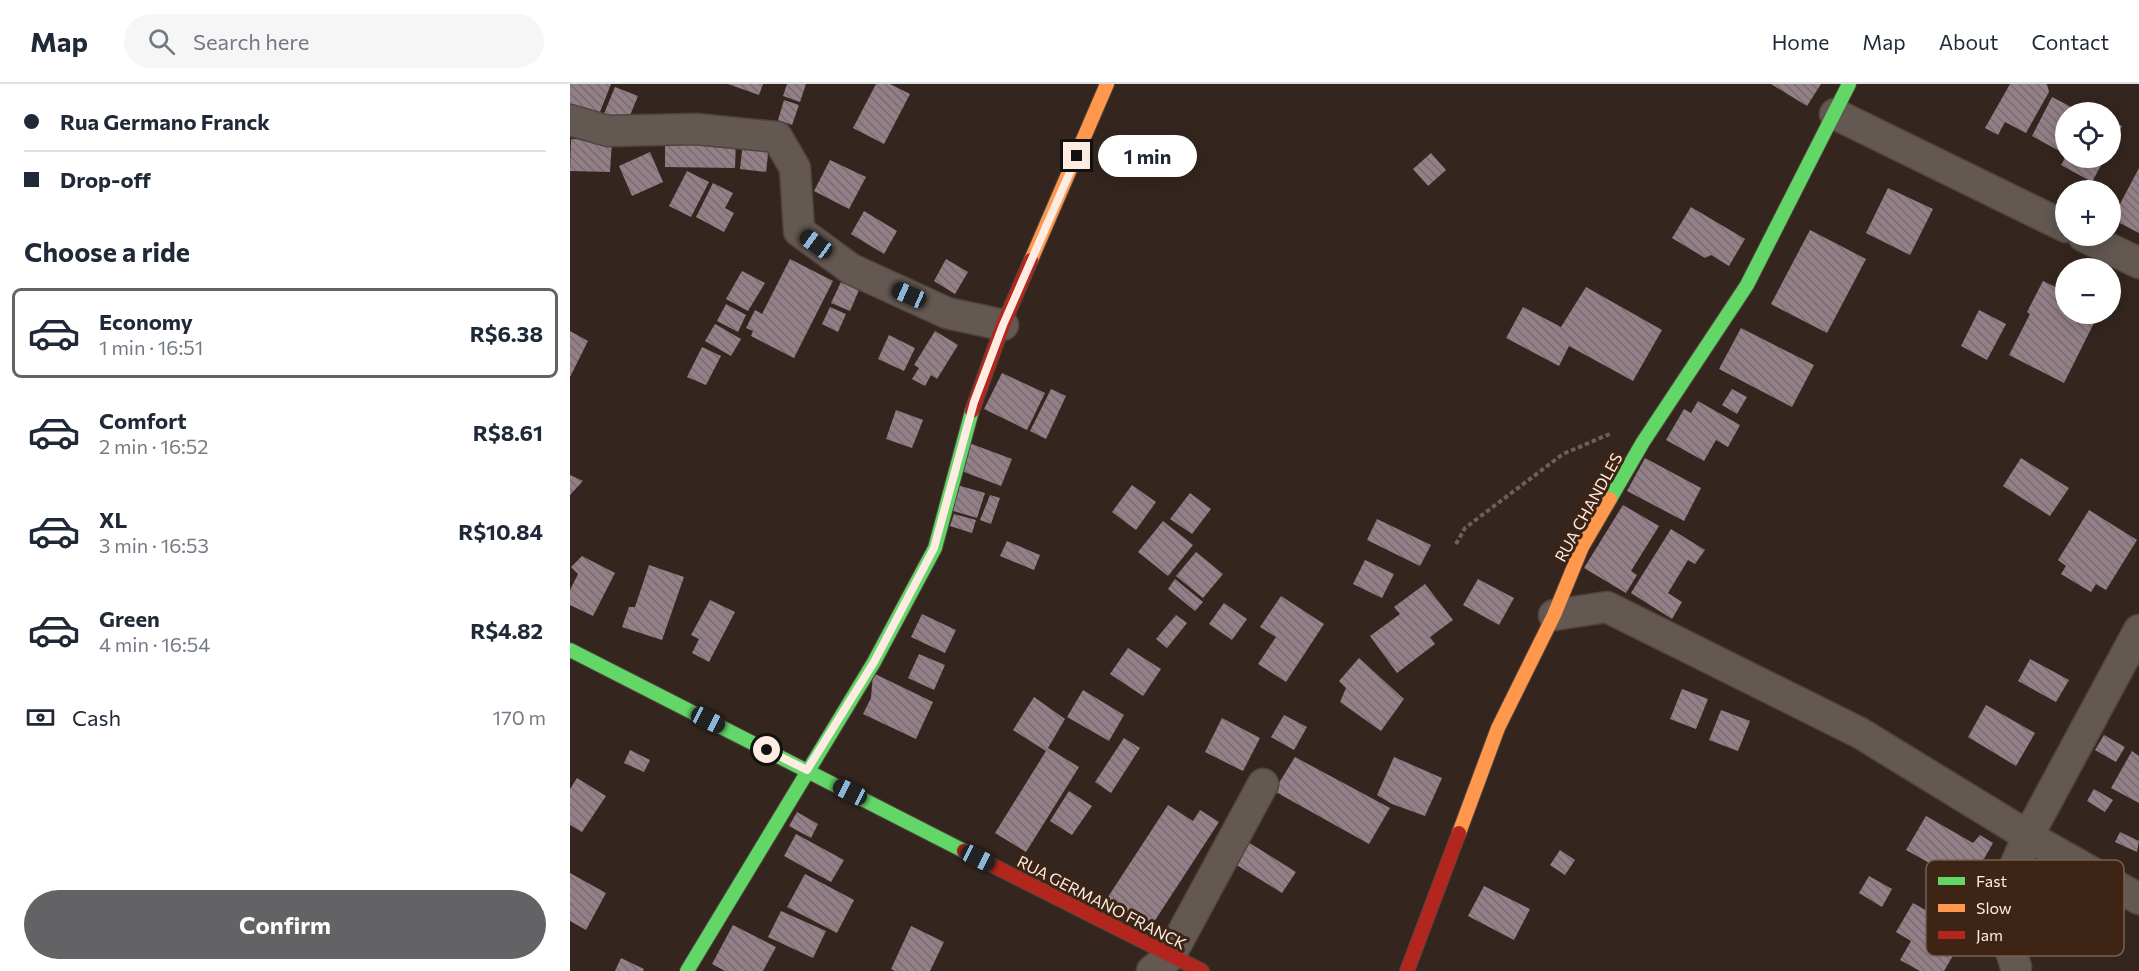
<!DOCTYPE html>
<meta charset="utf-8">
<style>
:root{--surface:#fff;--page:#f6f6f7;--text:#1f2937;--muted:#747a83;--line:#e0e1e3;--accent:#636265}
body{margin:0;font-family:Commissioner,sans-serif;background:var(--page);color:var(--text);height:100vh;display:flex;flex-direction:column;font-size:22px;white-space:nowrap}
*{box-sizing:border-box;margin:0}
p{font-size:20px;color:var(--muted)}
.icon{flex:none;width:33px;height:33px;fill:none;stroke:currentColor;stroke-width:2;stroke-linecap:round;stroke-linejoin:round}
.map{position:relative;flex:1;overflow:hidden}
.drawer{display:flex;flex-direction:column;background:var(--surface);width:570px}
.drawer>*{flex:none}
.banner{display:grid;align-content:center;height:132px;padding:0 24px;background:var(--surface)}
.fabs{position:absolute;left:1485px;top:18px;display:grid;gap:12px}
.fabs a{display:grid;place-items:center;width:66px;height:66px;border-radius:50%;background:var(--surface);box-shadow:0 3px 15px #0003;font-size:30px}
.end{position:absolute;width:27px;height:27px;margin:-14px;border:8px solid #feece3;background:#111;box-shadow:0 0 0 3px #111}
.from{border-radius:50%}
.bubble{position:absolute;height:42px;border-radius:21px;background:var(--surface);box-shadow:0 3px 15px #0003;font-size:20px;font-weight:700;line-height:42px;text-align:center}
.car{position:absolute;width:18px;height:36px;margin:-18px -9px;border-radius:8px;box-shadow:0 0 4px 2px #0007;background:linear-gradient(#222 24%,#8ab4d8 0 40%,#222 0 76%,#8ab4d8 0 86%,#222 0)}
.banner b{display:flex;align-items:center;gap:21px;height:57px;font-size:22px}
.banner b+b{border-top:2px solid var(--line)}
.banner i{width:15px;height:15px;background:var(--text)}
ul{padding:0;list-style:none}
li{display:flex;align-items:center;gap:18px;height:90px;margin:0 12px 9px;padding:0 12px;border:3px solid transparent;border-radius:9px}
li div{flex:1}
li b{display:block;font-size:22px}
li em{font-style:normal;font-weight:700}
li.selected{border-color:var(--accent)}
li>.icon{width:54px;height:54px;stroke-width:1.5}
h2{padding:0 24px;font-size:27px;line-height:72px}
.pay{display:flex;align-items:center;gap:15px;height:66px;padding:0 24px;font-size:22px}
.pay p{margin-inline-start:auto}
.cta{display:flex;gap:12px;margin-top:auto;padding:12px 24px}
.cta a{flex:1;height:69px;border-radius:36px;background:var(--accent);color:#fff;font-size:24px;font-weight:700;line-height:69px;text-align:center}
header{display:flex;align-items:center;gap:36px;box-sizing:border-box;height:84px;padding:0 30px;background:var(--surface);border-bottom:2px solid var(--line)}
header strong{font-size:28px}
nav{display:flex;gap:33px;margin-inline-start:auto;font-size:21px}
.search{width:420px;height:54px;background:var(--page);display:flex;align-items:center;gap:15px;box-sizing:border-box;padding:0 21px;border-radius:33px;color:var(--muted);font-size:22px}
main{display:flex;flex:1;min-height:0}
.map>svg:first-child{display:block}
.building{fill:url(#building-back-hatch)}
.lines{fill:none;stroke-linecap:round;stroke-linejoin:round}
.street-casing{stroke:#50443d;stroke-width:33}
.fast-casing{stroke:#50443d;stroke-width:16}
.slow-casing{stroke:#50443d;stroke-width:16}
.jam-casing{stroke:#50443d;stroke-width:16}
.path{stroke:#6a615b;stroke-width:4;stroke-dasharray:4.5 3;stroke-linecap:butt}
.street{stroke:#635852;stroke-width:30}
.fast{stroke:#63d668;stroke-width:14}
.slow{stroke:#ff974d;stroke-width:14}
.jam{stroke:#b3261e;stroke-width:14}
.route{stroke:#feece3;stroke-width:8}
.labels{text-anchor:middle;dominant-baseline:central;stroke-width:6;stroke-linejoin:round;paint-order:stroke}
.street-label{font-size:16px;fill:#feece3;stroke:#3d2415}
.key{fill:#3d2415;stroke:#776053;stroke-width:1.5}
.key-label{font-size:16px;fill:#feece3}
</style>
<header>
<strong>Map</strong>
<div class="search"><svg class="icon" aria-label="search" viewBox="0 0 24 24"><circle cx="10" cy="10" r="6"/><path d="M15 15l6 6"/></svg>Search here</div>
<nav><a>Home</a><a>Map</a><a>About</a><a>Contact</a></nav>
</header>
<main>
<section class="drawer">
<div class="banner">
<b><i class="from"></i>Rua Germano Franck</b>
<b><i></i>Drop-off</b>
</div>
<h2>Choose a ride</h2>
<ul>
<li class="selected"><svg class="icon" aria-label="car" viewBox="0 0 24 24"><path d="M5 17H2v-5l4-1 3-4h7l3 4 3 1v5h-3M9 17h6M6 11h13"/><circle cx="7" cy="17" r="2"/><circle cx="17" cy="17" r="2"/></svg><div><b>Economy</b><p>1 min · 16:51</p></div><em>R$6.38</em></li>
<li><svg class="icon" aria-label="car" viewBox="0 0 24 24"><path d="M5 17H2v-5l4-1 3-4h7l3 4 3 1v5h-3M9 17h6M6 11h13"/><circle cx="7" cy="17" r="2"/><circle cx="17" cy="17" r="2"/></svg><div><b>Comfort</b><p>2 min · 16:52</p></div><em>R$8.61</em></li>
<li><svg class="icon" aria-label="car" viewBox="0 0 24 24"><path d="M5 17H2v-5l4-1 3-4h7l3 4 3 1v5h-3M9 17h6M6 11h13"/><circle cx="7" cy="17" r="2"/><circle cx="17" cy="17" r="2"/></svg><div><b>XL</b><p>3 min · 16:53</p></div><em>R$10.84</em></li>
<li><svg class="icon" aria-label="car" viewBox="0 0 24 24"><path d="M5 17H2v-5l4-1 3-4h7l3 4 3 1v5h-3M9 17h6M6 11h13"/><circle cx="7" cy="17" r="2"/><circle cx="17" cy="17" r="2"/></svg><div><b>Green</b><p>4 min · 16:54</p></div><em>R$4.82</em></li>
</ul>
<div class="pay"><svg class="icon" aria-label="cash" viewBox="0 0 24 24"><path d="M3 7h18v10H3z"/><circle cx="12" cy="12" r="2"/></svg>Cash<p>170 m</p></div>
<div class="cta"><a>Confirm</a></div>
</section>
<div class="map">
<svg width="1569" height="887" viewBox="0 0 1569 887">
<defs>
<pattern id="building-back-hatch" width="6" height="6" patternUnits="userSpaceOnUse" patternTransform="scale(1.5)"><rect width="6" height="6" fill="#937f88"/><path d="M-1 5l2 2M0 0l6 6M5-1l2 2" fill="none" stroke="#7a6b70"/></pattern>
</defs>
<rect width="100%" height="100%" fill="#34261e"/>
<g class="building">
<path d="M0 0H41L26 38 0 28Z"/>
<path d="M158 0H193L189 11Z"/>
<path d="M217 0H236L230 18 213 12Z"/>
<path d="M306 0H320L340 10 314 60 283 44Z"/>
<path d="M1201 0H1251L1237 22Z"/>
<path d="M1440 0H1477L1479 8 1456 49 1435 38 1428 51 1415 44Z"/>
<path d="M45 3 68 12 56 41 33 32Z"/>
<path d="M1482 13 1511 28H1496V59L1491 68 1462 52Z"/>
<path d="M214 16 229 21 222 41 208 36Z"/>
<path d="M1540 36 1552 42 1540 64Z"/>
<path d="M1 55 42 57 40 88 0 87Z"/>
<path d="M95 56H166L165 84 95 83Z"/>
<path d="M173 58 199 61 196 88 170 85Z"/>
<path d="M80 68 93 98 62 112 49 82Z"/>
<path d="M861 69 876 86 858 102 843 85Z"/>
<path d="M1495 74H1535L1522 98 1491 81Z"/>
<path d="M260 76 296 93 279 125 244 107Z"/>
<path d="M1569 84V149L1542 135Z"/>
<path d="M117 87 139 98 121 133 99 122Z"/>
<path d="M143 99 163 109 155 124 164 129 154 148 126 133Z"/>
<path d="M1318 104 1363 125 1340 171 1296 149Z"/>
<path d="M1121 123 1175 155 1159 182 1141 171 1135 174 1102 154Z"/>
<path d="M294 127 327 147 314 170 281 150Z"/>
<path d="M1240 146 1296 175 1257 249 1201 220Z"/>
<path d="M220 175 263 197 224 274 181 252 183 247 176 244 185 226 192 230Z"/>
<path d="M376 175 398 188 385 210 364 197Z"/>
<path d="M172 187 195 199 178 227 156 215Z"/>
<path d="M1473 197 1496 208V230H1519L1527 233 1494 299 1439 271 1460 230 1457 228Z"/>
<path d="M271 198 289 206 280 227 261 219Z"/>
<path d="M1016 203 1092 246 1063 297 999 262 989 282 936 254 953 223 991 243Z"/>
<path d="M156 220 176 231 168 248 147 237Z"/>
<path d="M260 223 276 230 268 248 252 240Z"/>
<path d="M1409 226 1436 240 1417 276 1391 262Z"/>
<path d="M145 240 171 255 161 272 135 257Z"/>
<path d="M1171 244 1244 281 1222 323 1149 285Z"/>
<path d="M0 247 18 257 0 293Z"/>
<path d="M365 247 388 261 367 295 361 291 355 302 342 295 349 284 344 281Z"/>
<path d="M319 251 345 264 334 287 308 275Z"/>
<path d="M132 263 151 272 136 301 117 293Z"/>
<path d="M432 289 475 309 457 346 414 325Z"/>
<path d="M481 305 496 312 476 355 460 347Z"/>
<path d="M1162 305 1177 313 1167 330 1152 321Z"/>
<path d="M1128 317 1170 341 1158 363 1146 356 1134 377 1096 356 1114 325 1121 329Z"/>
<path d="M326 326 353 336 342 364 316 355Z"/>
<path d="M399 359 442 375 431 402 389 386Z"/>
<path d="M1075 374 1131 404 1114 437 1057 407Z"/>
<path d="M1451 374 1499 404 1480 432 1433 402Z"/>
<path d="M0 391 13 397 0 411Z"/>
<path d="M387 401 415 409 407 434 380 426Z"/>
<path d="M562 401 586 418 566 446 542 428Z"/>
<path d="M620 409 641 425 622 450 600 435Z"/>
<path d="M420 411 430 414 421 440 410 436Z"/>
<path d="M1053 421 1089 442 1061 487 1067 491 1056 509 1014 484Z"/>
<path d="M1519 426 1567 456 1536 506 1526 500 1521 508 1491 490 1496 482 1488 476Z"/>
<path d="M384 430 406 436 402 449 380 442Z"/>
<path d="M807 435 861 461 850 482 797 456Z"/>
<path d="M593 437 623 461 598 492 568 468Z"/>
<path d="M1101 445 1135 466 1125 480 1118 476 1098 509 1112 518 1102 535 1061 509Z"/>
<path d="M437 457 470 471 464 486 430 472Z"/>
<path d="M626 468 653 490 633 514 606 492Z"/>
<path d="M12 472 45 489 23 532 0 521V506L8 490 1 483Z"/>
<path d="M795 476 824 490 812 514 783 500Z"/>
<path d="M79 481 114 493 92 556 52 543 59 523H65Z"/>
<path d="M605 495 633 518 625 527 598 505Z"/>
<path d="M908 495 944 514 929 541 893 521Z"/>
<path d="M855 500 883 536 860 553 865 560 827 589 800 552 830 530 824 523Z"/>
<path d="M711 512 754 540 716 598 688 580 706 553 690 543Z"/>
<path d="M140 516 165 528 139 578 122 569 129 555 121 551Z"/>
<path d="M654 519 677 535 662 556 639 540Z"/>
<path d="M352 530 386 546 375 569 341 553Z"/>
<path d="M606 531 617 539 597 564 586 555Z"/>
<path d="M558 564 591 585 573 612 540 590Z"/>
<path d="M349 570 375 581 364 606 338 594Z"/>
<path d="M789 574 834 615 811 647 770 618 776 604 769 597Z"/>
<path d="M1460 575 1499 596 1486 618 1448 597Z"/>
<path d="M303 589 363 618 346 655 293 630 301 614Z"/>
<path d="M1112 605 1138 615 1126 645 1100 635Z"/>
<path d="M513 606 554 631 539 657 497 633Z"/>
<path d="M464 613 495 635 478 664 509 683 456 768 425 749 476 667 443 646Z"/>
<path d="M1416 621 1465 649 1446 682 1398 653Z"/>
<path d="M1151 626 1180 637 1168 667 1139 656Z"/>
<path d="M714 631 737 643 724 666 701 653Z"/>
<path d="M652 634 690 654 673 687 635 668Z"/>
<path d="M1534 651 1555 663 1546 678 1525 666Z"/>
<path d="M554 654 570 664 541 709 525 698Z"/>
<path d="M60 666 80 676 74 688 54 679Z"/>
<path d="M1562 667 1569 672V719L1541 704Z"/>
<path d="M725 673 820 724 799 760 704 707Z"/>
<path d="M824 673 872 694 855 732 822 720 807 711Z"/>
<path d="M7 694 36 712 12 748 0 741V705Z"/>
<path d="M1524 705 1543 716 1535 728 1517 717Z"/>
<path d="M499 707 522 722 502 751 480 737Z"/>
<path d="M598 721 623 737 630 726 649 738 580 844 536 816Z"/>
<path d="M227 728 248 740 241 754 219 742Z"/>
<path d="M1356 732 1403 759 1410 751 1423 759 1399 801 1336 766Z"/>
<path d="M1550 748 1569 757 1567 768 1545 758Z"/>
<path d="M226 750 274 776 261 798 214 772Z"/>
<path d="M678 758 726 788 712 809 665 780Z"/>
<path d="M990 766 1005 776 995 791 980 781Z"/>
<path d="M0 789 36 809 16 846 0 837Z"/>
<path d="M235 790 284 816 267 849 217 823Z"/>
<path d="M1299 792 1322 805 1312 823 1289 809Z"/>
<path d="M914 802 960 825 944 856 898 832Z"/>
<path d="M1343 819 1396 849 1374 887H1350L1330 876 1341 857 1326 848Z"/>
<path d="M211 827 256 847 243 874 198 853Z"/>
<path d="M163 841 206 863 193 887H155L142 880Z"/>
<path d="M341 842 374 858 360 887H325L321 885Z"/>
<path d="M51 874 74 885 73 887H45Z"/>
</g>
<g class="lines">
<defs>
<g id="street">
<path d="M1265 30 1496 143"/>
<path d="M0 36 38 47 126 45 207 53 225 84 229 147 281 185 377 229 433 241"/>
<path d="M1513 152 1569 179"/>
<path d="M984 531 1037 523 1290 649 1458 752 1569 815"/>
<path d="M1446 883 1427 823 1458 752 1569 546"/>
<path d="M582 887 600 872 693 700"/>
</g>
<g id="fast">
<path d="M1040 415 1073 358 1177 201 1279 0"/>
<path d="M0 566 394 767"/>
<path d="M117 887 304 578 365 464 402 327"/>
</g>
<g id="slow">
<path d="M461 176 537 0"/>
<path d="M889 749 928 644 984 531 1012 463 1040 415"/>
</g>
<g id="jam">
<path d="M402 327 433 241 461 176"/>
<path d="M394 767 632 887"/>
<path d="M837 887 889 749"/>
</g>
</defs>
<use href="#street" class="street-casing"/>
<use href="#fast" class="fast-casing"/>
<use href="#slow" class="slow-casing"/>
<use href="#jam" class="jam-casing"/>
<path class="path" d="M886 460 895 444 993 370 1042 349"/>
<use href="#street" class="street"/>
<use href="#fast" class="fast"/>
<use href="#slow" class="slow"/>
<use href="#jam" class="jam"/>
</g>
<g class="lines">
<path class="route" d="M197 666 237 686 304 578 364 464 404 318 433 241 507 72"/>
</g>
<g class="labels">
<g class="street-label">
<text transform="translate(1018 423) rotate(-61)">RUA CHANDLES</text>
<text transform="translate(532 818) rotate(27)">RUA GERMANO FRANCK</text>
</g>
</g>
<rect x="1356" y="776" width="198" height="96" rx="9" class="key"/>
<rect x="1368" y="793" width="27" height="8" fill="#63d668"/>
<rect x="1368" y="820" width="27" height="8" fill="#ff974d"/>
<rect x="1368" y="847" width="27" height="8" fill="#b3261e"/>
<g class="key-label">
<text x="1406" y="803">Fast</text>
<text x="1406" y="830">Slow</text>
<text x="1406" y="857">Jam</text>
</g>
</svg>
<div class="fabs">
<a><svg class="icon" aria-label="locate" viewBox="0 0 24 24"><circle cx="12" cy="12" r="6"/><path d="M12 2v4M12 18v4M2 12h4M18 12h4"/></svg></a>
<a>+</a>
<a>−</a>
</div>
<i class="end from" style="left:197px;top:666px"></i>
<i class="end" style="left:507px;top:72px"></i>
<div class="bubble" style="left:528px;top:51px;width:99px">1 min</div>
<i class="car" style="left:246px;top:160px;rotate:306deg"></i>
<i class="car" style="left:339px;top:211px;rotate:294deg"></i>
<i class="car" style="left:138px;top:636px;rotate:117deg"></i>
<i class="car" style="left:280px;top:708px;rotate:297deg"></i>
<i class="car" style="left:408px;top:774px;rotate:117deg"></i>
</div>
</main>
